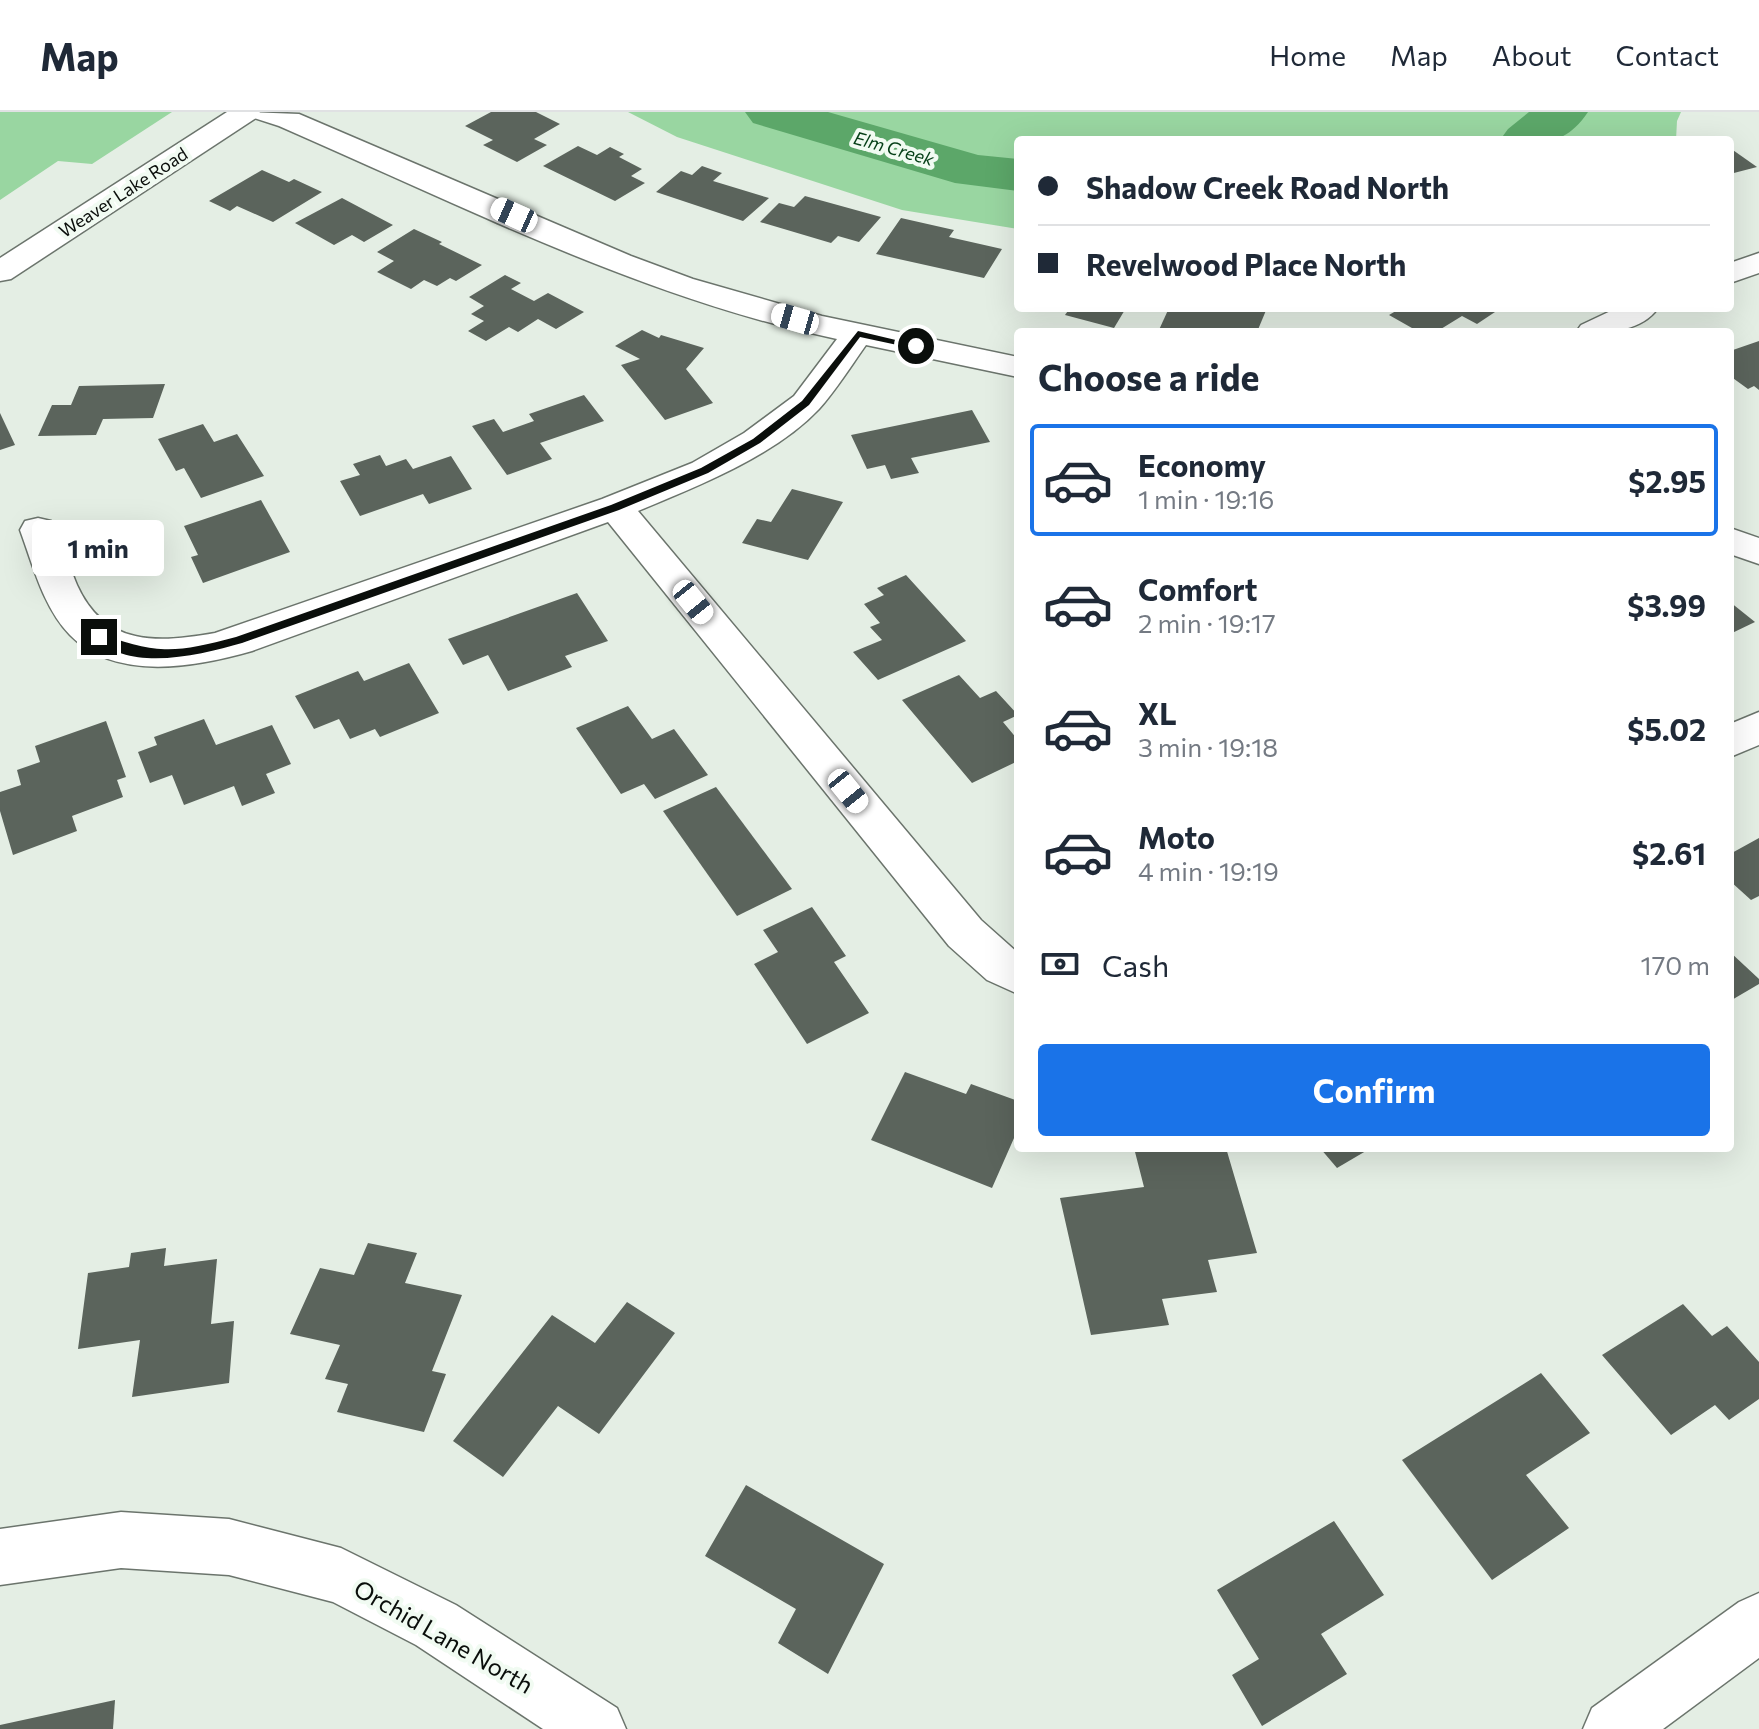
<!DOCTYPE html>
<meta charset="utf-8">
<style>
:root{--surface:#fff;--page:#f2f2f3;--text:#1f2937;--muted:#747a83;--line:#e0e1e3;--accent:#1a73e8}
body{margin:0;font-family:Commissioner,sans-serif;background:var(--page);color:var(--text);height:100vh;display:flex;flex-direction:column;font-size:30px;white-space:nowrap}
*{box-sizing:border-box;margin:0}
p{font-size:26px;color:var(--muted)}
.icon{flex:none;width:44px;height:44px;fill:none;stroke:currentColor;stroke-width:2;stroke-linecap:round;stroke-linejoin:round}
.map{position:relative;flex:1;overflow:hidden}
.details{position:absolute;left:1014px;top:216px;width:720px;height:824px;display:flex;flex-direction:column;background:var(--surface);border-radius:8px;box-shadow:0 8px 32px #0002}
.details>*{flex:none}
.guide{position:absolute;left:1014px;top:24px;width:720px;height:176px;border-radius:8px;box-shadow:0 8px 32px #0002;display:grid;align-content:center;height:176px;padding:0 24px;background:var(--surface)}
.end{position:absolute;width:36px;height:36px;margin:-18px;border:10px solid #0a0e0b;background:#fff;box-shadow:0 0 0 4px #fff}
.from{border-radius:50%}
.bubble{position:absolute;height:56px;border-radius:8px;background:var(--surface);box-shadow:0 8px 32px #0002;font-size:26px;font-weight:700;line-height:56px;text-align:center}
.car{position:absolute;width:24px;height:48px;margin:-24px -12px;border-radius:10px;box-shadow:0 0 6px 2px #0007;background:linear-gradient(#fff 24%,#345 0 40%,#fff 0 76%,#345 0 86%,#fff 0)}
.guide b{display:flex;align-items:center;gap:28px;height:76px;font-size:30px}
.guide b+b{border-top:2px solid var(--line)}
.guide i{width:20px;height:20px;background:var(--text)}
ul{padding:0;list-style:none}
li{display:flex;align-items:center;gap:24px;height:112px;margin:0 16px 12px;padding:0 8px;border:4px solid transparent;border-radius:8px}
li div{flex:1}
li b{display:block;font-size:30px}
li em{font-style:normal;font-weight:700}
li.current{border-color:var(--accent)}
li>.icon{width:72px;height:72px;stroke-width:1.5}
h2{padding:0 24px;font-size:36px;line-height:96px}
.pay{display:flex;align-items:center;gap:20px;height:88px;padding:0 24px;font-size:30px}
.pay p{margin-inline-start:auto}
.button{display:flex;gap:16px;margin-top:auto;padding:16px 24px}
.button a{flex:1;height:92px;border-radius:8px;background:var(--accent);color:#fff;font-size:32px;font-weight:700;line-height:92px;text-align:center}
header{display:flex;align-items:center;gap:48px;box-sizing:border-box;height:112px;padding:0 40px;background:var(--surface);border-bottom:2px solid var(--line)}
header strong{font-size:38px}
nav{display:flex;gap:44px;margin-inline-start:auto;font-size:28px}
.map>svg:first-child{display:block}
.green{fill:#99d6a1}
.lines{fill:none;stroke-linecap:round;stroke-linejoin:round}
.river{fill:#5ca769;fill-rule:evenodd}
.building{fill:#5b645c}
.minor-casing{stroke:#6b746c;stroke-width:3}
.major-casing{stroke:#6b746c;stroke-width:3}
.minor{fill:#fff;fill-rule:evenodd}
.major{fill:#fff;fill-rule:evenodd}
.route{fill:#0a0e0b}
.labels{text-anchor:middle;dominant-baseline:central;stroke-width:8;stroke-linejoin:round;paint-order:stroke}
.far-water-label{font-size:18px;font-style:italic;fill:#053f17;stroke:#f1fbf2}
.far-street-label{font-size:18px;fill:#0a0e0b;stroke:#f1fbf2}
.near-street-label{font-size:24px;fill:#0a0e0b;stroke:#f1fbf2}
</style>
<header>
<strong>Map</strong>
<nav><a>Home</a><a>Map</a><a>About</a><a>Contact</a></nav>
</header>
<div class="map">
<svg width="1759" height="1617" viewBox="0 0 1759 1617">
<rect width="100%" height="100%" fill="#e4eee4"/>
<g class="green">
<path d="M0 0H172L92 52 58 49 0 88Z"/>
<path d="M628 0H1681L1677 9 1676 28H1018V117L902 98 677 25Z"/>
</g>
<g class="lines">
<g class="river">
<path d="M745 0H828L978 43 1018 47V79L955 71 753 11Z"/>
<path d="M1529 0H1588C1562 38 1541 28 1500 28L1508 17Z"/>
</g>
</g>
<g class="building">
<path d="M491 0H536L560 12 534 27 547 33 517 50 483 33 493 28 465 14Z"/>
<path d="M578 34 597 43 610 35 624 42 619 45 642 57 631 64 645 71 615 89 543 54Z"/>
<path d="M1730 36 1757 55 1730 62Z"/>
<path d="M702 54 722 61 713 69 769 86 743 109 656 80 681 59 692 63Z"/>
<path d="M262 58 289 70 294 67 322 80 273 110 237 94 230 99 209 89Z"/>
<path d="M805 84 881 105 859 130 838 124 831 131 760 110 779 91 794 95Z"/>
<path d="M342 86 393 113 364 130 352 123 334 133 295 111Z"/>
<path d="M901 106 954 118 949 125 1002 137 984 166 876 142Z"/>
<path d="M414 117 442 130 439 132 482 153 456 169 450 166 437 174 424 168 411 177 377 160 394 149 377 140Z"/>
<path d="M505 163 521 171 511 177 534 189 548 181 584 200 556 217 538 207 518 220 509 215 486 229 468 219 484 209 471 202 484 194 469 185Z"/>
<path d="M1070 196H1126L1114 216 1065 203Z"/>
<path d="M1169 196H1267L1257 220H1158Z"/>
<path d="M1401 196H1501L1477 212 1462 204 1436 220H1419L1389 203Z"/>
<path d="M642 218 659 226 661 223 704 236 686 257 713 291 665 308 621 253 640 247 615 234Z"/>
<path d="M1759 229V278L1754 274 1748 277 1730 264V239Z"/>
<path d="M165 272 153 306 103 307 96 323 38 324 52 293H71L79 274Z"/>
<path d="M584 283 604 309 540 331 552 347 507 363 472 314 494 307 503 320 534 309 529 302Z"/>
<path d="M972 298 990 330 911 346 919 361 891 367 885 353 867 357 851 323Z"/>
<path d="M0 301 15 333 0 338Z"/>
<path d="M203 312 214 330 237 322 264 364 201 386 184 356 176 359 158 327Z"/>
<path d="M380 343 386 354 406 347 413 357 451 344 472 377 429 392 423 382 360 404 340 369 360 363 353 352Z"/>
<path d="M792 377 843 390 808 448 742 431 757 407 771 410Z"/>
<path d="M261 388 290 440 203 471 191 445 198 443 184 414Z"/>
<path d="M906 463 966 529 878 568 853 540 882 528 870 515 880 511 864 492 884 483 877 476Z"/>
<path d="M577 481 608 529 565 544 572 555 508 579 488 543 463 553 448 527Z"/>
<path d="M1730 490 1755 510 1730 522Z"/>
<path d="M409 551 439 601 380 625 375 617 350 627 339 607 314 617 295 584 358 559 364 569Z"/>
<path d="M959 563 980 586 996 579 1018 603 1003 610 1018 628V649L972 671 902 588Z"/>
<path d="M628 594 652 627 674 617 708 663 655 687 644 672 621 682 576 616Z"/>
<path d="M204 607 216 633 272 613 291 652 266 662 275 681 242 694 234 674 184 693 172 663 150 671 138 640 157 633 154 625Z"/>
<path d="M106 609 126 665 117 668 123 685 72 704 77 719 13 743 0 699V680L21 673 17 658 40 650 35 634Z"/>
<path d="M716 675 792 777 737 804 663 699Z"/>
<path d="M1759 726V784L1751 788 1730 769V742Z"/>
<path d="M812 795 846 844 834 850 869 901 807 932 754 852 778 840 763 818Z"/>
<path d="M1730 840 1759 867V872L1730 889Z"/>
<path d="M905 960 966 982 971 972 1018 989V1017L992 1076 871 1028Z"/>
<path d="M1134 1036H1226L1257 1141 1208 1148 1217 1180 1162 1187 1169 1213 1091 1223 1060 1086 1144 1075Z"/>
<path d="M1320 1036H1371L1337 1056Z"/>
<path d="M368 1131 417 1141 405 1171 462 1183 432 1259 446 1262 424 1320 337 1300 348 1272 325 1267 340 1233 290 1222 320 1156 354 1163Z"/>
<path d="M166 1136 164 1154 217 1147 211 1212 234 1209 229 1271 132 1285 140 1228 78 1237 88 1161 129 1155 131 1141Z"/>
<path d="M627 1190 675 1221 599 1322 558 1294 503 1365 453 1329 552 1203 595 1231Z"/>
<path d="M1683 1192 1712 1224 1727 1214 1759 1250V1287L1729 1308 1715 1293 1671 1323 1602 1243Z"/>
<path d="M1541 1261 1590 1321 1526 1363 1569 1416 1492 1468 1402 1348Z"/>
<path d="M746 1373 884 1452 828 1562 778 1531 796 1497 705 1444Z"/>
<path d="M1334 1409 1384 1483 1321 1522 1347 1562 1262 1614 1232 1563 1259 1547 1217 1478Z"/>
<path d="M115 1588 113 1617H0V1613Z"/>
</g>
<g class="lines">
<defs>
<g id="minor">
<path d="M250 0 299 2 631 144 693 167 822 204 1018 245V265L866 233C851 254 836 278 819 297 775 344 696 375 638 399L981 808 1018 841V882L987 868 949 834 608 410 252 539C196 555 116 570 70 523 43 495 33 453 20 418L25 409 38 406 51 409C63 429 68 452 77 473 105 535 158 531 215 521L602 387 692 351 744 321 794 284 837 227C642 186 461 93 279 14L254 6Z"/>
<path d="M1759 141V161L1730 171V151Z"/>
<path d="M1617 196H1658C1640 222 1603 220 1576 220L1581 213Z"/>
<path d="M1730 416 1759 426V452L1730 442Z"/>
<path d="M1759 600V633L1730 645V612Z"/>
<path d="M121 1400 229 1407 341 1436 456 1493 617 1596 626 1617H543L416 1533 333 1490 229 1463 121 1456 0 1473V1417Z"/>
<path d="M1759 1481V1546L1663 1617H1583L1592 1596 1739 1490Z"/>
</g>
<path id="major" d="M227 0H260L256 6 11 167 0 169V146Z"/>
</defs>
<use href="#minor" class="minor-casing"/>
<use href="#major" class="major-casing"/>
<use href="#minor" class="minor"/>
<use href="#major" class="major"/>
</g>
<path class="route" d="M858 219 921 234 916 237 860 225 809 293 760 331 708 361 619 398 242 531C200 543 129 561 94 525L99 521C157 543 176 541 236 525L611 393 701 356 753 327 802 289Z"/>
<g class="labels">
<g class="far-water-label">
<text transform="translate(894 36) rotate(16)">Elm Creek</text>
</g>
<g class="far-street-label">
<text transform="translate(123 80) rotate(-33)">Weaver Lake Road</text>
</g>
<g class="near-street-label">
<text transform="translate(444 1524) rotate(30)">Orchid Lane North</text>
</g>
</g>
</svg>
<i class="end from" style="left:916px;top:234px"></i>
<i class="end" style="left:99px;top:525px"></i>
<div class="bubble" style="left:32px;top:408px;width:132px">1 min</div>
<i class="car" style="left:514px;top:103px;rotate:294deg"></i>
<i class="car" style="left:795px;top:207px;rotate:286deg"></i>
<i class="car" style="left:693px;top:490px;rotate:141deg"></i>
<i class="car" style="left:848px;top:679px;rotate:141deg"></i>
<div class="guide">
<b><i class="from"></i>Shadow Creek Road North</b>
<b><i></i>Revelwood Place North</b>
</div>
<section class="details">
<h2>Choose a ride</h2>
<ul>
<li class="current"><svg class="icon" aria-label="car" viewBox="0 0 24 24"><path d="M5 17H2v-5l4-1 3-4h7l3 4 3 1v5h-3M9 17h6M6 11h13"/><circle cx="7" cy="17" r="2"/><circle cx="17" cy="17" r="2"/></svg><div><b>Economy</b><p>1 min · 19:16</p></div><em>$2.95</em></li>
<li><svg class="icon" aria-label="car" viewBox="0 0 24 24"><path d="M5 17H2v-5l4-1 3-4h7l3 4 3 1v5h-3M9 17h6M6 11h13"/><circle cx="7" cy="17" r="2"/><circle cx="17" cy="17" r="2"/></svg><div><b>Comfort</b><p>2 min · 19:17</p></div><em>$3.99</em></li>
<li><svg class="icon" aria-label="car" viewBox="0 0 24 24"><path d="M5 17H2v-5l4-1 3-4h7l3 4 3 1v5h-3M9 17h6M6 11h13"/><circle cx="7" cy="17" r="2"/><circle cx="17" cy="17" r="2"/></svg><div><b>XL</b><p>3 min · 19:18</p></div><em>$5.02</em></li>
<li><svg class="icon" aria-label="car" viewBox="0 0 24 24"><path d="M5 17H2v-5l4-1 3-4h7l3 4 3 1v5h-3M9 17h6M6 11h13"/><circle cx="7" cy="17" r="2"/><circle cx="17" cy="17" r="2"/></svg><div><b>Moto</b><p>4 min · 19:19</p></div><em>$2.61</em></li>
</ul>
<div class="pay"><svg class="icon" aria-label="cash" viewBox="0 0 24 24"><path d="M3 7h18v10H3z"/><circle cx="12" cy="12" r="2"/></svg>Cash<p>170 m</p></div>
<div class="button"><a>Confirm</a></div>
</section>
</div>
